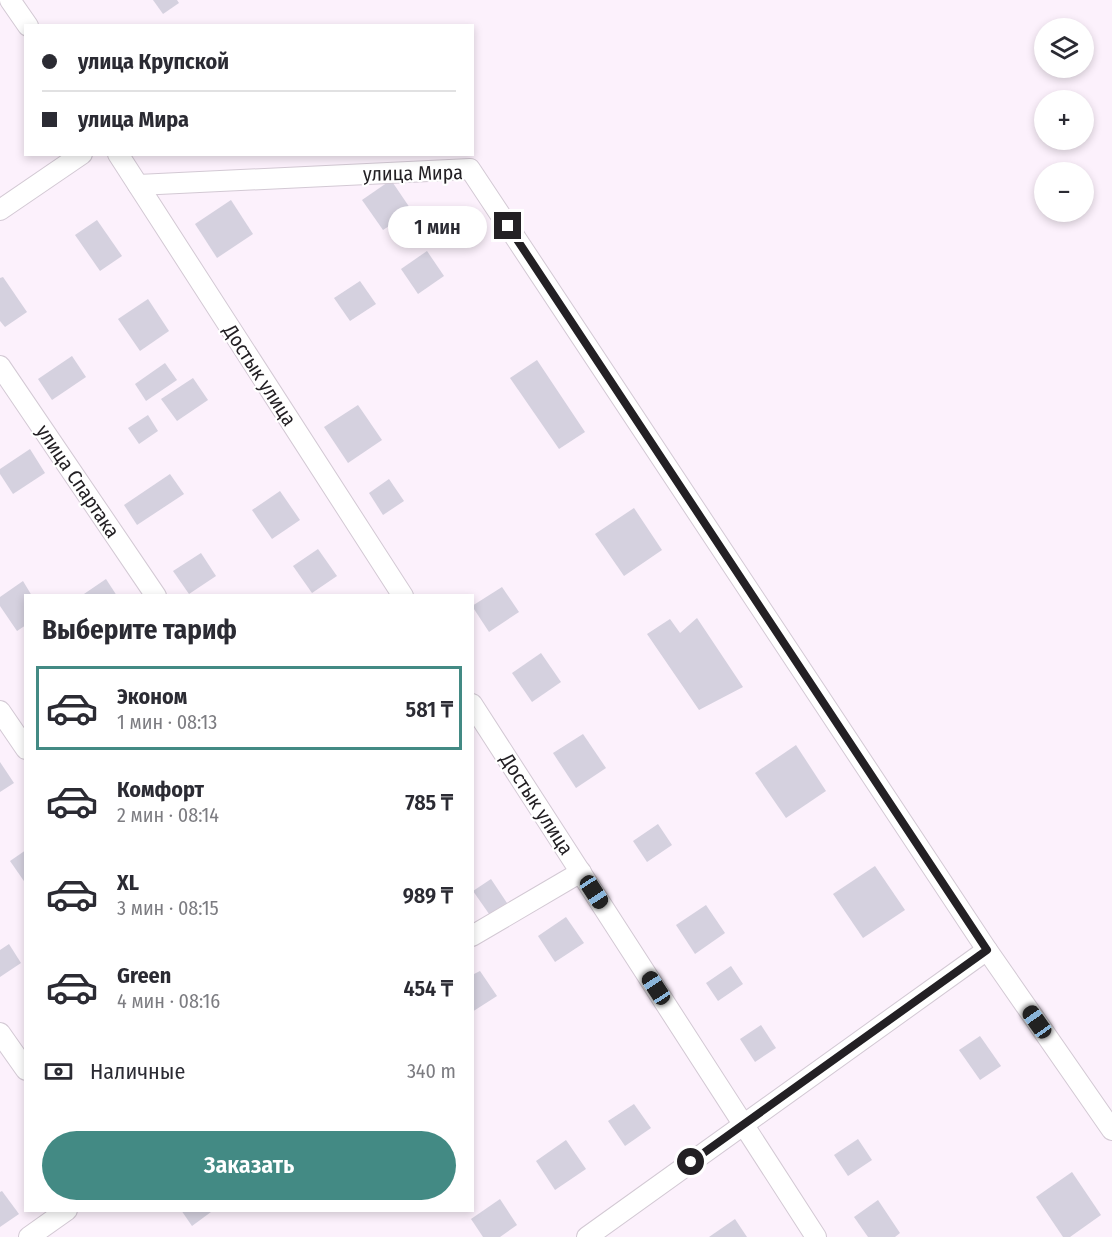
<!DOCTYPE html>
<html lang="ru">
<meta charset="utf-8">
<style>
:root{--surface:#fff;--page:#f2f2f3;--text:#2b2b33;--muted:#7c7c81;--line:#e1e1e2;--accent:#438a84}
body{margin:0;font-family:"Fira Sans Condensed",sans-serif;background:var(--page);color:var(--text);height:100vh;display:flex;flex-direction:column;font-size:22px;white-space:nowrap}
*{box-sizing:border-box;margin:0}
p{font-size:20px;color:var(--muted)}
.icon{flex:none;width:33px;height:33px;fill:none;stroke:currentColor;stroke-width:2;stroke-linecap:round;stroke-linejoin:round}
.map{position:relative;flex:1;overflow:hidden}
.panel{position:absolute;left:24px;top:594px;width:450px;height:618px;display:flex;flex-direction:column;background:var(--surface);border-radius:0px;box-shadow:0 3px 9px #0003}
.panel>*{flex:none}
.hud{position:absolute;left:24px;top:24px;width:450px;height:132px;border-radius:0px;box-shadow:0 3px 9px #0003;display:grid;align-content:center;height:132px;padding:0 18px;background:var(--surface)}
.tools{position:absolute;left:1034px;top:18px;display:grid;gap:12px}
.tools a{display:grid;place-items:center;width:60px;height:60px;border-radius:50%;background:var(--surface);box-shadow:0 3px 9px #0003;font-size:30px}
.end{position:absolute;width:27px;height:27px;margin:-14px;border:8px solid #232024;background:#fff;box-shadow:0 0 0 3px #fff}
.from{border-radius:50%}
.bubble{position:absolute;height:42px;border-radius:21px;background:var(--surface);box-shadow:0 3px 9px #0003;font-size:20px;font-weight:600;line-height:42px;text-align:center}
.car{position:absolute;width:18px;height:36px;margin:-18px -9px;border-radius:8px;box-shadow:0 0 4px 2px #0007;background:linear-gradient(#222 24%,#8ab4d8 0 40%,#222 0 76%,#8ab4d8 0 86%,#222 0)}
.hud b{display:flex;align-items:center;gap:21px;height:57px;font-size:22px}
.hud b+b{border-top:2px solid var(--line)}
.hud i{width:15px;height:15px;background:var(--text)}
ul{padding:0;list-style:none}
li{display:flex;align-items:center;gap:18px;height:84px;margin:0 12px 9px;padding:0 6px;border:3px solid transparent;border-radius:0px}
li div{flex:1}
li b{display:block;font-size:22px}
li em{font-style:normal;font-weight:600}
li.on{border-color:var(--accent)}
li>.icon{width:54px;height:54px;stroke-width:1.5}
h2{padding:0 18px;font-size:27px;line-height:72px}
.pay{display:flex;align-items:center;gap:15px;height:66px;padding:0 18px;font-size:22px}
.pay p{margin-inline-start:auto}
.primary-button{display:flex;gap:12px;margin-top:auto;padding:12px 18px}
.primary-button a{flex:1;height:69px;border-radius:36px;background:var(--accent);color:#fff;font-size:24px;font-weight:600;line-height:69px;text-align:center}
.map>svg:first-child{display:block}
.building{fill:#d5d1df}
.lines{fill:none;stroke-linecap:round;stroke-linejoin:round}
.street-casing{stroke:#d3c9d4;stroke-width:22}
.street{stroke:#fff;stroke-width:20}
.route{stroke:#232024;stroke-width:8}
.labels{text-anchor:middle;dominant-baseline:central;stroke-width:4.5;stroke-linejoin:round;paint-order:stroke}
.street-label{font-size:20px;fill:#232024;stroke:#fff}
</style>
<div class="map">
<svg width="1112" height="1237" viewBox="0 0 1112 1237">
<rect width="100%" height="100%" fill="#fcf1fc"/>
<g class="building">
<path d="M153 0H177L179 3 163 14Z"/>
<path d="M391 180 412 211 383 230 362 200Z"/>
<path d="M231 200 253 234 217 258 195 224Z"/>
<path d="M97 220 122 256 100 271 75 235Z"/>
<path d="M427 251 444 276 418 294 401 269Z"/>
<path d="M3 277 27 312 5 327 0 321V278Z"/>
<path d="M360 281 376 304 350 321 334 298Z"/>
<path d="M148 299 169 331 140 351 118 319Z"/>
<path d="M72 356 86 377 52 400 38 379Z"/>
<path d="M537 360 585 432 559 449 510 378Z"/>
<path d="M165 363 177 380 146 401 135 384Z"/>
<path d="M193 378 208 400 177 421 161 399Z"/>
<path d="M358 405 382 440 348 463 324 427Z"/>
<path d="M148 415 158 431 139 444 128 428Z"/>
<path d="M30 449 45 473 13 494 0 474V469Z"/>
<path d="M170 474 184 494 137 525 124 505Z"/>
<path d="M389 479 404 501 383 515 369 493Z"/>
<path d="M280 491 300 520 272 539 252 510Z"/>
<path d="M634 508 662 550 624 576 595 534Z"/>
<path d="M318 549 337 576 312 593 293 566Z"/>
<path d="M201 553 216 576 189 594 173 571Z"/>
<path d="M106 579 117 596H81Z"/>
<path d="M23 581 32 596H26V625L17 631 0 606V597Z"/>
<path d="M502 587 519 612 489 632 472 606Z"/>
<path d="M697 618 743 687 699 710 647 634 670 619 680 633Z"/>
<path d="M541 653 561 682 532 702 512 673Z"/>
<path d="M583 734 606 768 576 788 553 753Z"/>
<path d="M796 745 826 791 786 818 755 773Z"/>
<path d="M0 762 14 783 0 792Z"/>
<path d="M658 824 672 845 647 862 633 841Z"/>
<path d="M26 850V884L10 861Z"/>
<path d="M875 866 905 910 863 938 833 894Z"/>
<path d="M491 879 511 909 494 921 473 891Z"/>
<path d="M706 905 725 933 695 954 676 925Z"/>
<path d="M566 917 584 943 555 962 538 936Z"/>
<path d="M9 944 21 963 0 977V950Z"/>
<path d="M731 966 743 984 718 1001 706 983Z"/>
<path d="M480 971 497 996 472 1012V975Z"/>
<path d="M761 1025 776 1048 755 1062 740 1039Z"/>
<path d="M980 1036 1001 1066 980 1080 959 1050Z"/>
<path d="M634 1104 651 1128 625 1146 608 1121Z"/>
<path d="M858 1139 872 1160 848 1176 834 1155Z"/>
<path d="M566 1140 586 1169 555 1190 536 1161Z"/>
<path d="M1072 1172 1101 1215 1070 1237H1063L1036 1197Z"/>
<path d="M2 1191 19 1214 0 1227V1192Z"/>
<path d="M500 1199 517 1225 500 1237H483L471 1219Z"/>
<path d="M878 1200 900 1233 895 1237H868L854 1217Z"/>
<path d="M181 1210H210L211 1212 192 1226Z"/>
<path d="M735 1219 747 1237H709Z"/>
</g>
<g class="lines">
<defs>
<g id="street">
<path d="M10 0 28 26"/>
<path d="M118 154 403 596"/>
<path d="M138 185 470 169 987 950 1112 1130"/>
<path d="M0 210 82 154"/>
<path d="M0 366 156 596"/>
<path d="M472 704 816 1237"/>
<path d="M0 711 26 749"/>
<path d="M472 936 581 872"/>
<path d="M0 1033 26 1070"/>
<path d="M29 1237 67 1210"/>
<path d="M587 1237 987 950"/>
</g>
</defs>
<use href="#street" class="street-casing"/>
<use href="#street" class="street"/>
</g>
<g class="lines">
<path class="route" d="M508 226 987 950 691 1162"/>
</g>
<g class="labels">
<g class="street-label">
<text transform="translate(413 173) rotate(-1)">улица Мира</text>
<text transform="translate(260 375) rotate(57)">Достык улица</text>
<text transform="translate(78 481) rotate(56)">улица Спартака</text>
<text transform="translate(537 804) rotate(57)">Достык улица</text>
</g>
</g>
</svg>
<div class="tools">
<a><svg class="icon" aria-label="layers" viewBox="0 0 24 24"><path d="M12 4l9 5-9 5-9-5zM3 14l9 5 9-5"/></svg></a>
<a>+</a>
<a>−</a>
</div>
<i class="end from" style="left:691px;top:1162px"></i>
<i class="end" style="left:508px;top:226px"></i>
<div class="bubble" style="left:388px;top:206px;width:99px">1 мин</div>
<i class="car" style="left:594px;top:892px;rotate:147deg"></i>
<i class="car" style="left:656px;top:988px;rotate:327deg"></i>
<i class="car" style="left:1037px;top:1022px;rotate:325deg"></i>
<div class="hud">
<b><i class="from"></i>улица Крупской</b>
<b><i></i>улица Мира</b>
</div>
<section class="panel">
<h2>Выберите тариф</h2>
<ul>
<li class="on"><svg class="icon" aria-label="car" viewBox="0 0 24 24"><path d="M5 17H2v-5l4-1 3-4h7l3 4 3 1v5h-3M9 17h6M6 11h13"/><circle cx="7" cy="17" r="2"/><circle cx="17" cy="17" r="2"/></svg><div><b>Эконом</b><p>1 мин · 08:13</p></div><em>581 ₸</em></li>
<li><svg class="icon" aria-label="car" viewBox="0 0 24 24"><path d="M5 17H2v-5l4-1 3-4h7l3 4 3 1v5h-3M9 17h6M6 11h13"/><circle cx="7" cy="17" r="2"/><circle cx="17" cy="17" r="2"/></svg><div><b>Комфорт</b><p>2 мин · 08:14</p></div><em>785 ₸</em></li>
<li><svg class="icon" aria-label="car" viewBox="0 0 24 24"><path d="M5 17H2v-5l4-1 3-4h7l3 4 3 1v5h-3M9 17h6M6 11h13"/><circle cx="7" cy="17" r="2"/><circle cx="17" cy="17" r="2"/></svg><div><b>XL</b><p>3 мин · 08:15</p></div><em>989 ₸</em></li>
<li><svg class="icon" aria-label="car" viewBox="0 0 24 24"><path d="M5 17H2v-5l4-1 3-4h7l3 4 3 1v5h-3M9 17h6M6 11h13"/><circle cx="7" cy="17" r="2"/><circle cx="17" cy="17" r="2"/></svg><div><b>Green</b><p>4 мин · 08:16</p></div><em>454 ₸</em></li>
</ul>
<div class="pay"><svg class="icon" aria-label="cash" viewBox="0 0 24 24"><path d="M3 7h18v10H3z"/><circle cx="12" cy="12" r="2"/></svg>Наличные<p>340 m</p></div>
<div class="primary-button"><a>Заказать</a></div>
</section>
</div>
